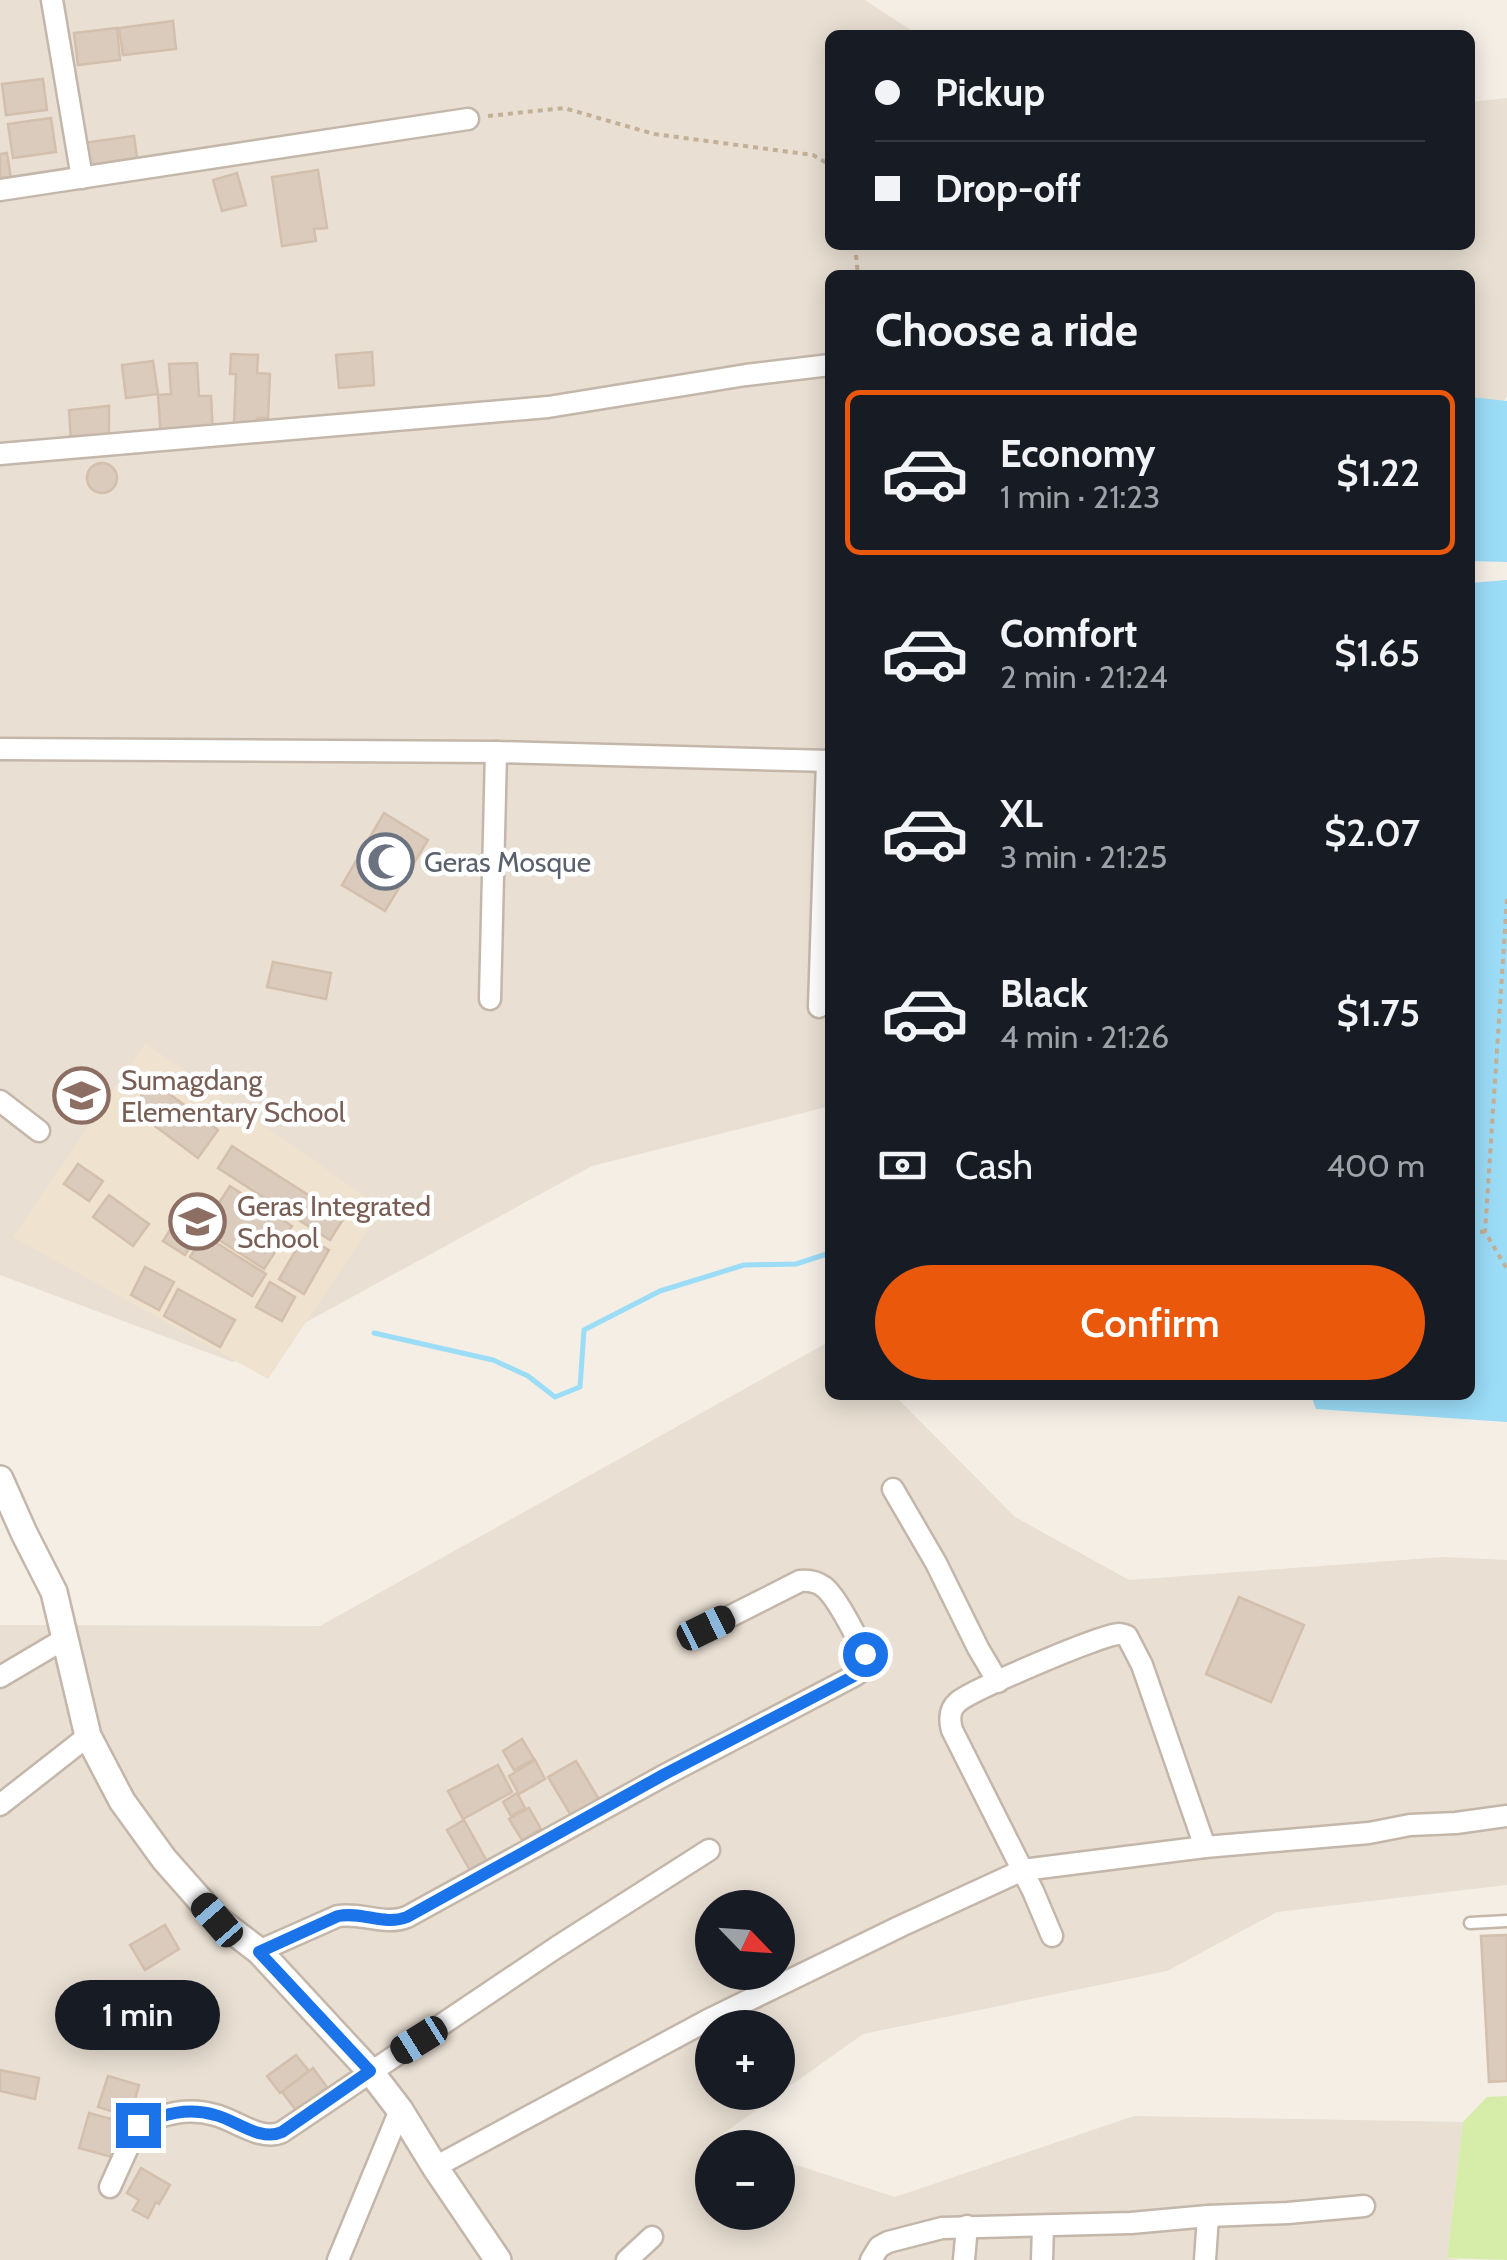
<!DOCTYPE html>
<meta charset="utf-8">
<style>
:root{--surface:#171b24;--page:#242831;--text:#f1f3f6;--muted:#9ea1a6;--line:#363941;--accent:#ea580c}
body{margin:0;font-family:Cabin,sans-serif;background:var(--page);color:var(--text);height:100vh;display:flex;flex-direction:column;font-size:38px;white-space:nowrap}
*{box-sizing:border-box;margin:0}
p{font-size:32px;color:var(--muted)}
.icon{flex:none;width:55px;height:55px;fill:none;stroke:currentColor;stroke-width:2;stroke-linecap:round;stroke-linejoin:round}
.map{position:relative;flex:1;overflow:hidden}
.sheet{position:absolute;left:825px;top:270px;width:650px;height:1130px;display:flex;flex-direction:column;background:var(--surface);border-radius:15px;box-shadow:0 5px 25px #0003}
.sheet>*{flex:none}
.hud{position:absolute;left:825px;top:30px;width:650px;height:220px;border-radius:15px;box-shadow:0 5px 25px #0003;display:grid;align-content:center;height:220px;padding:0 50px;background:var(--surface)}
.needle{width:65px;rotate:115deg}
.fabs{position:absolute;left:695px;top:1890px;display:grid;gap:20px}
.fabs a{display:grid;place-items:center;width:100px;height:100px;border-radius:50%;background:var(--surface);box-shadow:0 5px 25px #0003;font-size:50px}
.end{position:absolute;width:45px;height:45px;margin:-22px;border:12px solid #1a73e8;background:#fff;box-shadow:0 0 0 5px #fff}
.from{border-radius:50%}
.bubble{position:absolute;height:70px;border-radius:35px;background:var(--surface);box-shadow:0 5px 25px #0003;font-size:32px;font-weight:600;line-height:70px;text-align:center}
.car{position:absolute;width:30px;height:60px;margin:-30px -15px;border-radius:12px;box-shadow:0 0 8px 2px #0007;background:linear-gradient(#222 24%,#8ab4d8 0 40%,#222 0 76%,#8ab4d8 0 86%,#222 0)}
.hud b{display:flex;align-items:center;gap:35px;height:95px;font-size:38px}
.hud b+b{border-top:2px solid var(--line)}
.hud i{width:25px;height:25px;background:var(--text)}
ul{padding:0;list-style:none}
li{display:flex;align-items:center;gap:30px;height:165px;margin:0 20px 15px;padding:0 30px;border:5px solid transparent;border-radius:15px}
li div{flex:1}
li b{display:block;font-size:38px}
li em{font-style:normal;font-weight:600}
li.selected{border-color:var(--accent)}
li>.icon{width:90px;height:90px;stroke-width:1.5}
h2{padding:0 50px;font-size:45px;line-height:120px}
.pay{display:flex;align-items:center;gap:25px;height:110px;padding:0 50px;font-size:38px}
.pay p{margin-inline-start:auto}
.primary-button{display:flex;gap:20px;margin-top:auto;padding:20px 50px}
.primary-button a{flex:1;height:115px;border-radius:60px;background:var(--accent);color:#fff;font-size:40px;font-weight:600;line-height:115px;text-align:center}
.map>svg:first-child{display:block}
.residential{fill:#e9dfd3;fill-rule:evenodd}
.education{fill:#efe2ce}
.green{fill:#d6edaa}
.water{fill:#9bdcf7}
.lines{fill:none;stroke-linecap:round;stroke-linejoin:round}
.stream{stroke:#9bdcf7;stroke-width:5}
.building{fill:#dacbbc;stroke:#d3bfac;stroke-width:2.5}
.service-casing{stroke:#c4b7aa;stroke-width:15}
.minor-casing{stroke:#c4b7aa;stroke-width:25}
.tertiary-casing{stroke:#c4b7aa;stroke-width:30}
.path{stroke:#c4af97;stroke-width:4;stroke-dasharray:5 5;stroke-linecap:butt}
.service{stroke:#fff;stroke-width:10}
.minor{stroke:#fff;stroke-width:20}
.tertiary{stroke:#fff;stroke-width:25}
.route{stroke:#1a73e8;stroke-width:12}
.labels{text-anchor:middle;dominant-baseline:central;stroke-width:9;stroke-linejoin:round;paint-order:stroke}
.worship-label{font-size:28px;fill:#5b616d;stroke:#fff;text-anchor:start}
.education-label{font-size:28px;fill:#785e54;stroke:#fff;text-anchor:start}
</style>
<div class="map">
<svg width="1507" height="2260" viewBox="0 0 1507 2260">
<rect width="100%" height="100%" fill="#f4eee5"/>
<g class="residential">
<path d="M0 0H865L918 35H830V245H1470V102L1507 98V396L1470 444V275H830V1106L592 1166 233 1362 0 1275Z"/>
<path d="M830 1341V1395H894L1015 1517 1129 1580 1444 1557 1507 1560V1885L1277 1912 1167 1971 863 2034 717 2138 743 2147 712 2148V2212H778V2159L895 2197 1134 2116 1463 2122 1447 2258 1460 2260H0V1625L320 1626ZM712 1908H778V1972H712ZM712 2028H778V2092H712Z"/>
</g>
<path class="education" d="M145 1043 382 1208 268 1379 13 1237Z"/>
<path class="green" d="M1507 2096V2260L1447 2258 1463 2122 1487 2097Z"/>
<g class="water">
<path d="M1470 397 1507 401V562L1470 561Z"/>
<path d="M1507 580V1422L1316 1409 1311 1395H1470V583Z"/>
</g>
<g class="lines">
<path class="stream" d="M374 1333 493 1360 528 1376 555 1397 580 1387 584 1330 660 1291 744 1265 796 1264 830 1253"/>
</g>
<g class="building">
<path d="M173 21 176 49 123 55 119 28Z"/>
<path d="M117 28 120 60 78 65 74 33Z"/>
<path d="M43 79 47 110 6 115 2 84Z"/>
<path d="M51 118 56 152 13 158 8 124Z"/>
<path d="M134 136 138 165 86 172 83 143Z"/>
<path d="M7 153 11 179 0 181V154Z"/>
<path d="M318 170 327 228 314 229 316 241 282 246 272 177Z"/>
<path d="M237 173 246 205 222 211 213 180Z"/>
<path d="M372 352 374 385 339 388 336 355Z"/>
<path d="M231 354 258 355 257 373 270 374 268 418H257V424L234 423 236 374H230Z"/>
<path d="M153 361 158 394 126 398 122 365Z"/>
<path d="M197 363 199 396H211L213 434 161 438 158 395 171 394 169 364Z"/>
<path d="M109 406V438L71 442 69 410Z"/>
<circle cx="102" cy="478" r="15"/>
<path d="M384 813 428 840 385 911 342 885Z"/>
<path d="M273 962 331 973 326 999 267 987Z"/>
<path d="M152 1081 218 1130 198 1158 132 1109Z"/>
<path d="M232 1146 344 1218 330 1240 218 1168Z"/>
<path d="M78 1164 103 1181 89 1201 64 1184Z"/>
<path d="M230 1186 292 1226 264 1269 202 1229Z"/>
<path d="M109 1195 149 1224 133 1246 93 1217Z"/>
<path d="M178 1217 200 1230 185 1255 163 1241Z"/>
<path d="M204 1235 266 1274 252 1296 190 1257Z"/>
<path d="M304 1236 329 1250 304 1294 279 1279Z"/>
<path d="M145 1267 174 1282 159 1310 131 1295Z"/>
<path d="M270 1282 295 1297 282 1321 256 1307Z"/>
<path d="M178 1289 235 1320 220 1347 164 1316Z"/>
<path d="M1239 1597 1304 1625 1271 1702 1206 1674Z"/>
<path d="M522 1739 534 1759 514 1770 503 1751Z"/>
<path d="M535 1760 545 1779 519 1794 509 1776Z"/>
<path d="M576 1761 600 1801 572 1817 548 1777Z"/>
<path d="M498 1765 512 1792 463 1819 448 1791Z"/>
<path d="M517 1793 525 1808 511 1816 503 1802Z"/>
<path d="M529 1808 541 1829 522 1840 509 1819Z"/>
<path d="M464 1820 488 1863 471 1872 447 1830Z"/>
<path d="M165 1925 179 1949 145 1970 130 1945Z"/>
<path d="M1507 1935V2081L1489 2082 1481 1936Z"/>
<path d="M296 2055 309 2071 280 2093 267 2076Z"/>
<path d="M313 2068 329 2090 298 2113 282 2092Z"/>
<path d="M0 2070 39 2078 35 2099 0 2091Z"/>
<path d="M108 2076 139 2085 130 2117 98 2107Z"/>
<path d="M89 2113 125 2123 116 2158 79 2148Z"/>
<path d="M141 2168 170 2185 159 2204 156 2202 148 2218 133 2210 139 2200 127 2193Z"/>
</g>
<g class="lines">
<defs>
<path id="service" d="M1470 1923 1507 1921"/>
<g id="minor">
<path d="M52 0 82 178"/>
<path d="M0 190 468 119"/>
<path d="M0 454 548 407 746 375 830 365"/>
<path d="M0 749 496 752 830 761"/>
<path d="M490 999 496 752"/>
<path d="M819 1007 827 761"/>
<path d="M0 1101 39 1131"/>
<path d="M893 1489 936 1563 978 1648 998 1682"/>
<path d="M0 1677 66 1638"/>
<path d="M0 1805 88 1736"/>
<path d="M1052 1936 1033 1891 952 1730C949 1719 949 1709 959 1701 975 1689 1102 1634 1119 1634 1122 1634 1124 1635 1127 1636L1142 1665 1205 1847"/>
<path d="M259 1951 338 1916C362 1912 384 1926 407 1917L665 1775 854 1676 863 1670 867 1661C861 1644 837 1597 824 1587 816 1581 809 1580 800 1581L705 1629"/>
<path d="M435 2167 708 2020 901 1926 1023 1870 1205 1847 1369 1833 1410 1825 1456 1823 1507 1816"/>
<path d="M110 2187 138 2125C163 2114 188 2107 215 2115 236 2120 261 2142 282 2132L557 1947 709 1850"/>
<path d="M338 2260 400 2110"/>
<path d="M627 2260 652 2237"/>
<path d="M871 2260 879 2247 888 2242 942 2228 1131 2223 1208 2216 1288 2213 1364 2206"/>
<path d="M964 2260 967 2226"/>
<path d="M1042 2260 1043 2226"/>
<path d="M1205 2260 1208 2216"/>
</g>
<path id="tertiary" d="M0 1479 24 1533 54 1592 88 1736 122 1801 164 1859 217 1919 259 1951 370 2071 400 2110 435 2167 498 2260"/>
</defs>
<use href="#service" class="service-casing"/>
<use href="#minor" class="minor-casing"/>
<use href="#tertiary" class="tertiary-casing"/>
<g class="path">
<path d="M488 116 564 108 654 134 813 155 830 165"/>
<path d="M855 245 858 275"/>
<path d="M1507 899 1485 1232 1507 1269"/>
<path d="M1470 1231 1485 1232"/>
</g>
<use href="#service" class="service"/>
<use href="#minor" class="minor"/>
<use href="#tertiary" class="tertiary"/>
</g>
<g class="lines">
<path class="route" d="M138 2125C163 2114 188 2107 215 2115 236 2120 260 2142 282 2132L370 2071 259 1952 338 1916C362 1911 384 1926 407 1917L665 1774 854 1676C864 1670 868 1665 865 1654"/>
</g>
<defs>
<symbol id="mosque-ring" viewBox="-11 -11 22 22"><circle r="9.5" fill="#fff" stroke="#6b7280" stroke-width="1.5"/><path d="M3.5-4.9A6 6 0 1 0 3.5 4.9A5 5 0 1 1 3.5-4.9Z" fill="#6b7280"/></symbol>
<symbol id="school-ring" viewBox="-11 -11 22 22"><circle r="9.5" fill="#fff" stroke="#8d6e63" stroke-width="1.5"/><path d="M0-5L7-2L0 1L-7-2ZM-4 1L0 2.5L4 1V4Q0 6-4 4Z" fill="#8d6e63"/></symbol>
</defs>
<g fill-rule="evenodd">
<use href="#mosque-ring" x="354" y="830" width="63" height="63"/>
<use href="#school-ring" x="50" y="1064" width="63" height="63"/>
<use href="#school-ring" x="166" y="1190" width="63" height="63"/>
</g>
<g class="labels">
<g class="worship-label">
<text x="424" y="862">Geras Mosque</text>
</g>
<g class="education-label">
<text x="121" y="1080">Sumagdang<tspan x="121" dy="32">Elementary School</tspan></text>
<text x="237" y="1206">Geras Integrated<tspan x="237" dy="32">School</tspan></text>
</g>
</g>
</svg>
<div class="fabs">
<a><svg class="needle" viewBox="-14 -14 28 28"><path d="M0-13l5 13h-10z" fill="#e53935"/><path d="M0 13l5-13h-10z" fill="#9ea1a6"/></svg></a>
<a>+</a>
<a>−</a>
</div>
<i class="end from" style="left:865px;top:1654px"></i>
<i class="end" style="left:138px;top:2125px"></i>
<div class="bubble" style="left:55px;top:1980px;width:165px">1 min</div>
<i class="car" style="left:706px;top:1628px;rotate:64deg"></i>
<i class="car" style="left:217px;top:1920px;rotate:319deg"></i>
<i class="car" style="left:419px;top:2040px;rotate:238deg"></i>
<div class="hud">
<b><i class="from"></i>Pickup</b>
<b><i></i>Drop-off</b>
</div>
<section class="sheet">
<h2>Choose a ride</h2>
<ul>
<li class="selected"><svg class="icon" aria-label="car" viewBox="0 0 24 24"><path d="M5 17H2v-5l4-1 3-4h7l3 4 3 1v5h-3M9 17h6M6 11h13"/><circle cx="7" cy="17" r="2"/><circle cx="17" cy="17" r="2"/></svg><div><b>Economy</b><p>1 min · 21:23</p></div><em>$1.22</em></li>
<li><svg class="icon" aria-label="car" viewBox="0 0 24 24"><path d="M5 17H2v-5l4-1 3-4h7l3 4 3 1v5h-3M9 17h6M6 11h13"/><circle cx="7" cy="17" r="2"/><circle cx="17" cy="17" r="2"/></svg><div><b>Comfort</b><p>2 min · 21:24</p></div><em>$1.65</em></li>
<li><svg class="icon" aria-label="car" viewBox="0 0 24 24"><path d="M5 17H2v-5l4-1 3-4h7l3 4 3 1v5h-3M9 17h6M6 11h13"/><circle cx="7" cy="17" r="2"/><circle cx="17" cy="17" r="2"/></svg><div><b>XL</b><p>3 min · 21:25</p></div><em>$2.07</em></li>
<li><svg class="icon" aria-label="car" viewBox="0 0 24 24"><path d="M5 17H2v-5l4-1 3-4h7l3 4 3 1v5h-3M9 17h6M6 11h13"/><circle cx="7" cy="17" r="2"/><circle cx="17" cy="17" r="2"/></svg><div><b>Black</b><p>4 min · 21:26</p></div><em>$1.75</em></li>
</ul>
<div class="pay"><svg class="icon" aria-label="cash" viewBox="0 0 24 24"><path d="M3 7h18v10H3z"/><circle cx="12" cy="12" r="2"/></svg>Cash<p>400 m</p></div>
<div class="primary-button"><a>Confirm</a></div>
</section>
</div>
